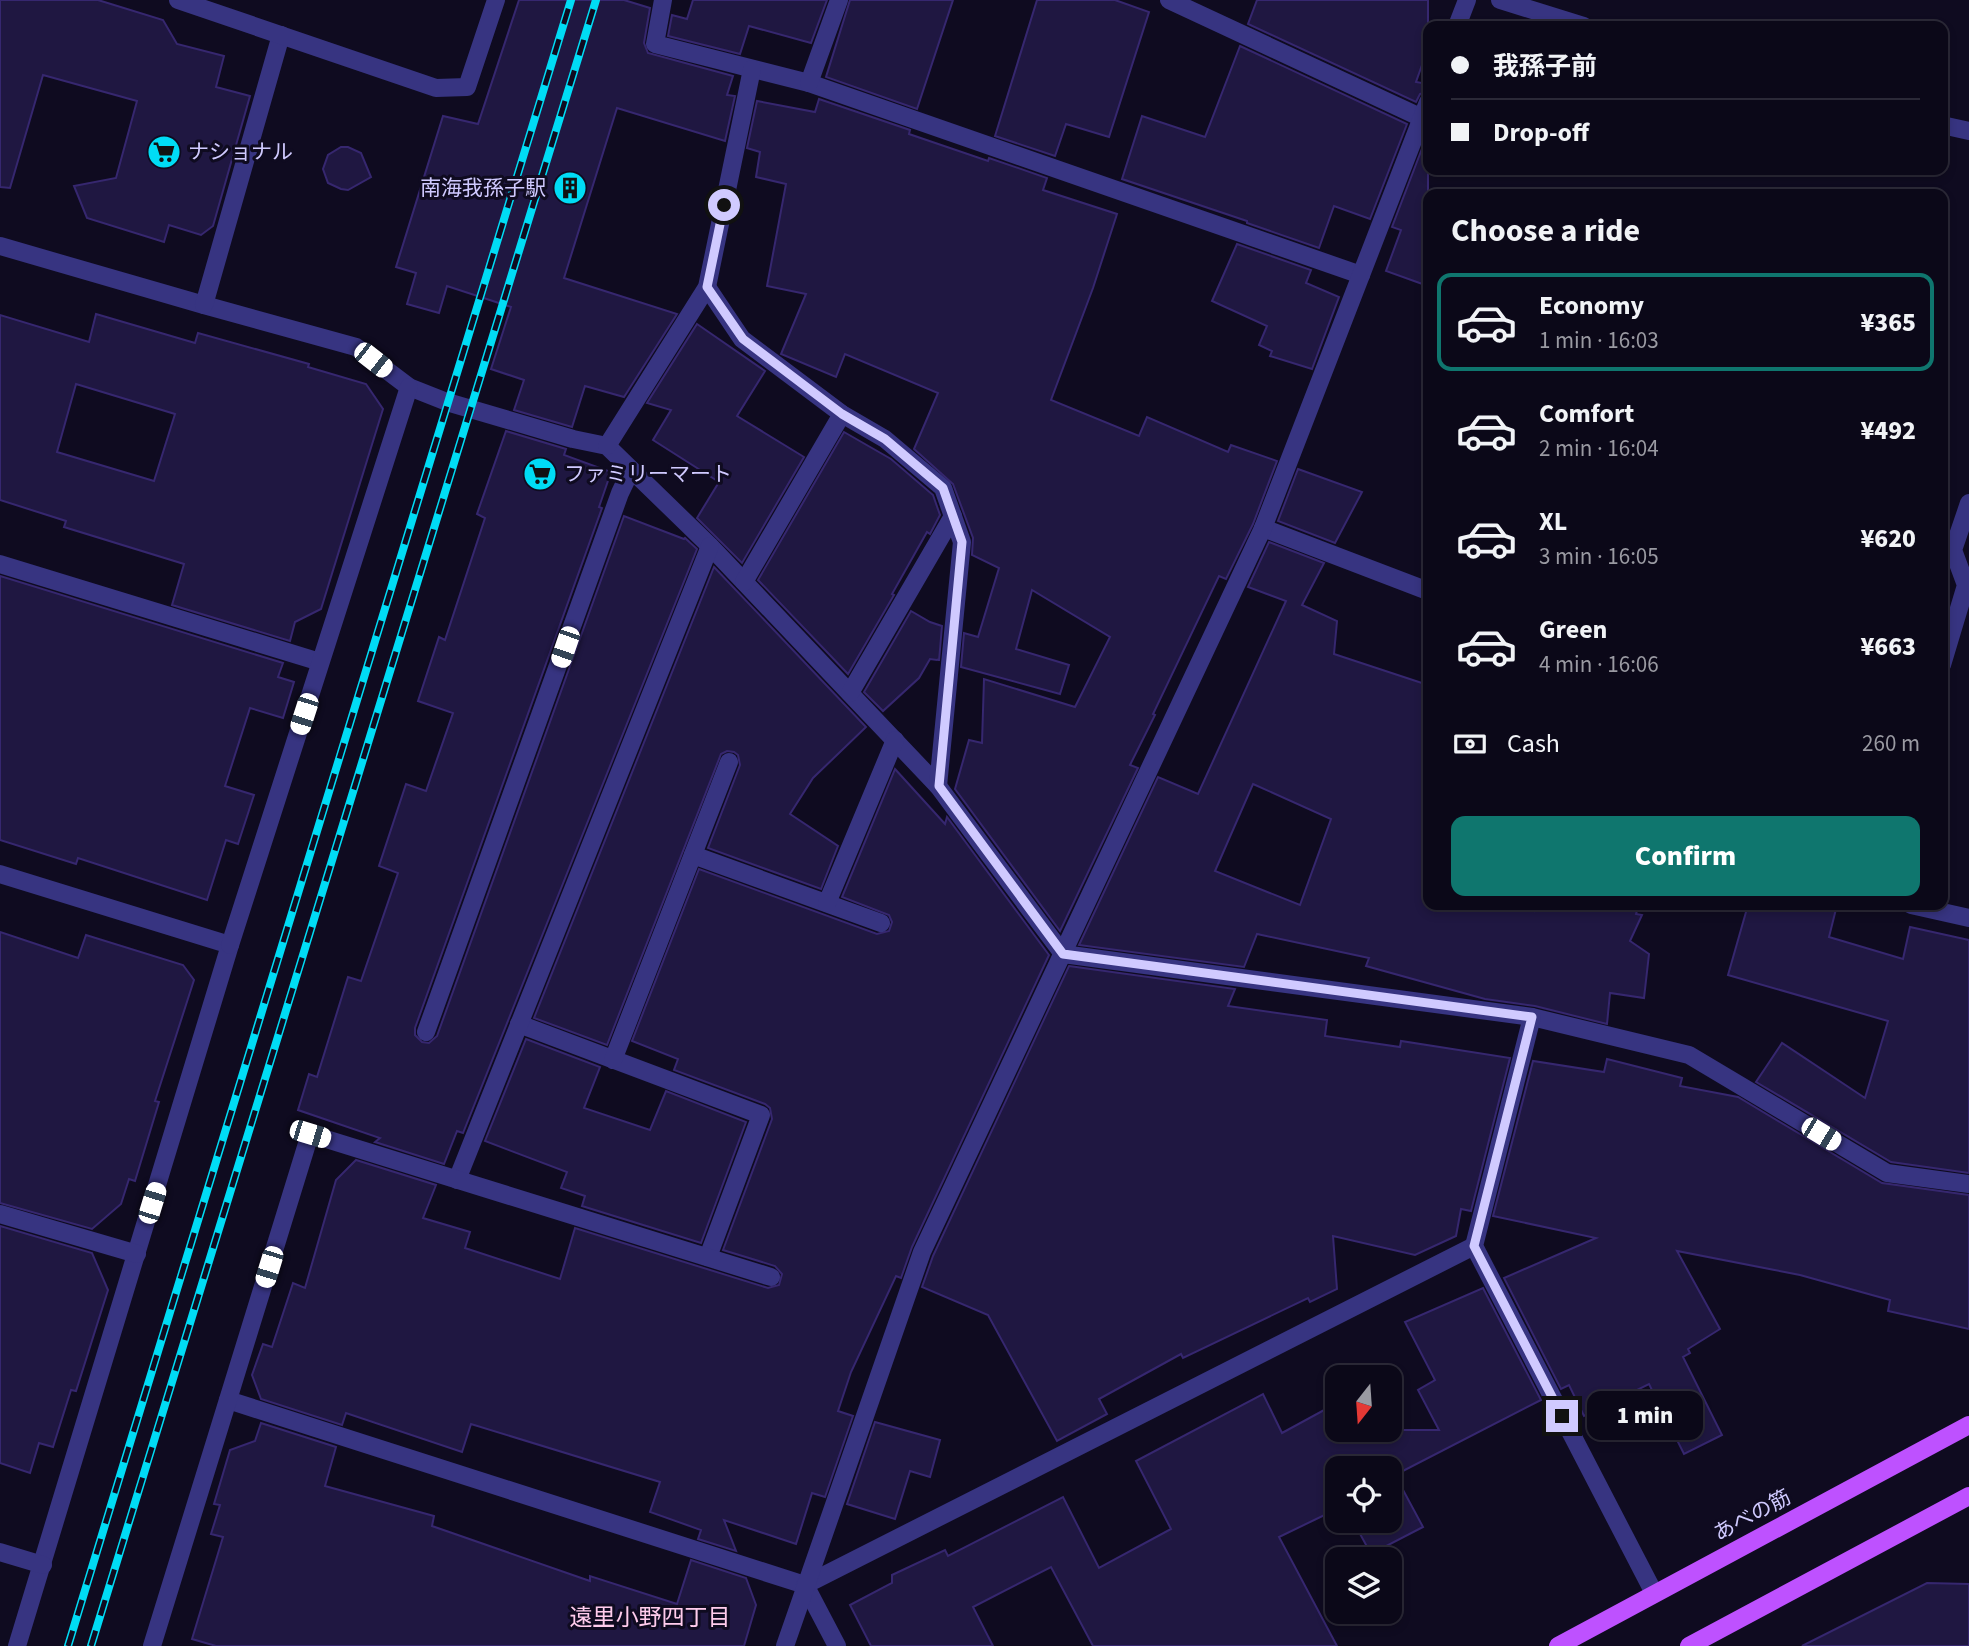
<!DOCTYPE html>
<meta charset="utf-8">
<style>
:root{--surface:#0b0818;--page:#141121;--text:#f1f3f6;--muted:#9a9aa2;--line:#2b2937;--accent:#0f766e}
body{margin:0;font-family:"Source Sans 3","Noto Sans JP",sans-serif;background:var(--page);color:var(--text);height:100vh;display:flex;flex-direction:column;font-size:26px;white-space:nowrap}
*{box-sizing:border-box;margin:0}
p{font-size:23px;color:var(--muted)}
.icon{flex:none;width:38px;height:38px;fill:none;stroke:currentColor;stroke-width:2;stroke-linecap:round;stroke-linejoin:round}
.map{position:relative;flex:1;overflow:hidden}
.side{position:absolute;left:1423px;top:189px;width:525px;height:721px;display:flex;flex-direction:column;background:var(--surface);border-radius:14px;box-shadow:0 4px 10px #0003,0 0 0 2px var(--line)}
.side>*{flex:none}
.guide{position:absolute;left:1423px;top:21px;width:525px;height:154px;border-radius:14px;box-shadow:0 4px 10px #0003,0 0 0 2px var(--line);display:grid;align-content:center;height:154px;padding:0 28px;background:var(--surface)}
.needle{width:46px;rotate:197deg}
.fabs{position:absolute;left:1325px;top:1365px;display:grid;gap:14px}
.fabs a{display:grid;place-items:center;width:77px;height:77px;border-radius:14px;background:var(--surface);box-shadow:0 4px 10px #0003,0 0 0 2px var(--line);font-size:35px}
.end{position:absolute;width:32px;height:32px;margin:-16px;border:9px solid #d0caff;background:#111;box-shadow:0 0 0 4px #111}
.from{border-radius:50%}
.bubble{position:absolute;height:49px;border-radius:14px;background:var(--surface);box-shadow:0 4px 10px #0003,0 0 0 2px var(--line);font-size:23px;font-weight:800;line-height:49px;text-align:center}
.car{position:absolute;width:21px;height:42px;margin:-21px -10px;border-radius:9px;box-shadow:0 0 5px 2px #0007;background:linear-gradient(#fff 24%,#345 0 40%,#fff 0 76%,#345 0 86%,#fff 0)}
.guide b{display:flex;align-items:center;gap:24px;height:66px;font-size:26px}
.guide b+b{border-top:2px solid var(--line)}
.guide i{width:18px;height:18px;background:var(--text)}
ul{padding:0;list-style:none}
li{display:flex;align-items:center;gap:21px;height:98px;margin:0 14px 10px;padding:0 14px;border:4px solid transparent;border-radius:14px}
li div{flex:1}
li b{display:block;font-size:26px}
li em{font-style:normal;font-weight:800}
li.on{border-color:var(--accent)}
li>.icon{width:63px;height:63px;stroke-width:1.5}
h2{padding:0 28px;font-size:32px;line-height:84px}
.pay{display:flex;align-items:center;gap:18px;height:77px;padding:0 28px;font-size:26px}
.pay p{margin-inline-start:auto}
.cta{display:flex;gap:14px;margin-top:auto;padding:14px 28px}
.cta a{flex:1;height:80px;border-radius:14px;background:var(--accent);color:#fff;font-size:28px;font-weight:800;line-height:80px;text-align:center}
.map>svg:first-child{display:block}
.building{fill:#1f1741;stroke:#36276f;stroke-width:2;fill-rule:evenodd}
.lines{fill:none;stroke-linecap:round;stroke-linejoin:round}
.minor{stroke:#373481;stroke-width:18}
.tertiary{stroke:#373481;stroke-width:18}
.primary{stroke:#be51ff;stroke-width:18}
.rail-casing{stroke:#00dcf5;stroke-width:8}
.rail{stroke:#0f0b20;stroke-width:5;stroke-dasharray:16;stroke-linecap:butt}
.route{stroke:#d0caff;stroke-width:9}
.labels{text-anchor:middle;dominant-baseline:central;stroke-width:6;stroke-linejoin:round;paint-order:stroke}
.poi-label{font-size:21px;fill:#d0caff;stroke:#0f0b20;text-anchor:start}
.street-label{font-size:21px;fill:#d0caff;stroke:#0f0b20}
.neighbourhood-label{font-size:23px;fill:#ffccec;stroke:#0f0b20}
</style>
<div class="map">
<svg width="1969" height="1646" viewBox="0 0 1969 1646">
<rect width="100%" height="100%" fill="#0f0b20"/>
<g class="building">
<path d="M0 0H98L163 20 177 44 224 56 216 87 250 96 213 226 201 235 169 225 164 242 87 218 74 186 116 178 137 101 43 75 10 188 0 187Z"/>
<path d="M519 0H624L650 8 644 43 648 53 733 76 727 95 735 96 725 141 617 108 564 278 677 314 624 397 585 386 572 427 514 410 524 380 491 369 511 307 447 286 439 313 407 304 416 273 396 267 443 116 478 124Z"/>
<path d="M693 0H827L811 43 749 26 740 54 668 36 672 15 687 19Z"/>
<path d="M850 0H953L917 109 826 77Z"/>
<path d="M1037 0H1115L1149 12 1109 137 1066 124 1055 156 995 136Z"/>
<path d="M1257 0H1428V48L1416 82 1428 84V91L1420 94 1416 102 1248 24Z"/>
<path d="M1240 46 1407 124 1370 219 1334 206 1319 248 1247 223V221L1122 179 1142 116 1205 137Z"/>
<path d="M819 99 910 130 909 134 988 161 989 158 1047 178 1043 190 1117 214 1093 288 1051 400 1139 436 1147 417 1228 452 1231 445 1277 461 1253 524 1226 579 1219 576 1153 714 1155 715 1130 765 1138 768 1060 931 955 789 969 740 982 743 984 679 1075 707 1110 637 1032 590 1016 649 1069 665 1060 694 961 667 964 633 978 637 999 568 972 555 973 538 953 484 914 449 938 393 845 354 836 377 781 354 806 294 767 286 786 184 756 177 760 152 747 148 757 101 815 112Z"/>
<path d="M1428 133V286L1386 271 1401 230 1392 227Z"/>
<path d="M341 147H348L361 153 371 177 348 190 341 189 328 183 323 169 328 155Z"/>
<path d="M1237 244 1311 270 1306 283 1339 297 1312 369 1270 356 1272 351 1259 345 1267 326 1212 301Z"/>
<path d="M96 314 195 343 198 333 309 364 308 367 366 384 383 409 321 609 295 622 290 641 172 605 184 564 64 527 66 521 0 500V315L89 342ZM76 384 175 414 154 481 57 452Z"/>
<path d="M697 324 765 371 737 416 804 457 742 563 697 518 719 482 653 440 671 410 647 403Z"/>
<path d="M506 431 566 449 564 455 611 472 599 507 602 508 415 1028V1035L422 1042 429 1043 437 1036 624 516 684 539 685 538 697 549 463 1133 457 1131 444 1164 375 1142 380 1138 298 1110 309 1074 317 1077 348 977 361 981 398 873 379 866 406 784 426 791 453 713 418 701 439 637 445 640 485 518 477 514Z"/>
<path d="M844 432 891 459 933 495 940 515 930 534 927 532 892 594 894 595 848 674 758 580Z"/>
<path d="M1298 469 1362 492 1335 543 1278 521Z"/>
<path d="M1269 542 1324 563 1302 605 1337 621 1334 654 1428 685V905H1509L1534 911 1536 905H1639L1636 914 1642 915 1630 941 1649 954 1644 998 1610 993 1607 1024 1535 1006 1485 999 1366 966 1369 958 1257 934 1244 967 1079 945 1158 777 1198 794 1286 601 1248 587ZM1253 784 1331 819 1300 905 1215 871Z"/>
<path d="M714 567 866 727 813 778 790 814 838 846 821 889 708 848 740 765 738 755 734 752 727 751 721 754 607 1045 534 1018Z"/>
<path d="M0 576 283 663 278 677 294 682 283 718 250 708 225 786 254 795 238 844 226 840 207 900 78 858 76 864 0 840Z"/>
<path d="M911 611 930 622 942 626 939 661V659L937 660 930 659 919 678 883 711 864 692Z"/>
<path d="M895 769 945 824 947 817 1049 955 912 1247 901 1278 896 1276 851 1372 838 1411 853 1416 825 1497 812 1493 796 1544 724 1520 736 1551 698 1539 701 1530 650 1512 660 1482 471 1424 462 1452 346 1413 342 1425 261 1399 252 1375 263 1344 272 1347 293 1283 305 1288 336 1180 356 1160 436 1185 423 1218 470 1232 465 1248 560 1279 575 1228 768 1288 779 1285 782 1274 775 1266 723 1250 772 1119 770 1108 765 1104 674 1070 678 1059 632 1041 699 869 877 934 889 931 892 922 889 915 842 897Z"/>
<path d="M1748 905H1837L1829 937 1903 959 1910 927 1969 940V1173L1891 1162 1756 1082 1782 1043 1865 1098 1888 1021 1728 975Z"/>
<path d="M0 932 78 958 86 935 183 965 194 980 155 1101 159 1102 135 1181 129 1179 121 1204 92 1229 0 1203Z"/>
<path d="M1069 966 1235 989 1228 1006 1327 1020 1325 1036 1400 1047 1401 1041 1510 1058 1471 1211 1461 1209 1456 1236 1415 1255 1333 1236 1337 1289 1310 1302 1308 1298 1183 1358 1181 1354 1099 1399 1107 1414 1057 1441 988 1315 922 1287 933 1256Z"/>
<path d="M526 1039 600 1067 584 1108 650 1130 666 1091 746 1122 701 1243 582 1206 585 1196 561 1188 567 1172 485 1141Z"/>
<path d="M1607 1059 1682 1078 1680 1086 1738 1097 1882 1183 1969 1195V1329L1888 1311 1890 1300 1800 1275 1677 1251 1720 1329 1688 1349 1690 1353 1683 1357 1722 1435 1684 1454 1649 1384 1584 1416 1569 1385 1561 1389 1504 1278 1596 1238 1493 1216 1533 1061 1604 1072Z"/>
<path d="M0 1226 92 1253 108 1290 76 1391 71 1390 53 1447 39 1443 30 1473 0 1463Z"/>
<path d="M1483 1288 1541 1400 1395 1475 1423 1527 1371 1554 1353 1521H1390V1468H1337V1509L1279 1537 1337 1646H1093L1051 1567 973 1607 993 1646H871L850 1605 892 1583V1575L945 1550 948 1556 1063 1497 1099 1568 1171 1529 1136 1461 1263 1394 1282 1433 1337 1403V1430H1439L1418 1390 1435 1380 1405 1322Z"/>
<path d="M875 1422 940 1440 930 1477 910 1471 895 1519 847 1504Z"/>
<path d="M261 1423 336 1447 325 1486 434 1516 432 1526 590 1581V1576L677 1604 691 1560 746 1578 756 1605 744 1646H216L192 1639 223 1537 211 1534 220 1505 214 1504 230 1450 255 1441Z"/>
<path d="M1927 1583 1969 1584V1646H1802Z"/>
</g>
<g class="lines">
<g class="minor">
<path d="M663 0 655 44 809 83 1361 275"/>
<path d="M1169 0 1422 118"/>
<path d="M1500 0 1584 26"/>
<path d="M1457 26 1467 0"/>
<path d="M809 83 839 0"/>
<path d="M1942 125 1969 131"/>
<path d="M0 246 204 305 356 347 409 387 447 402 573 439 607 446 710 546 938 786 1063 954 1532 1017 1689 1055 1887 1173 1969 1184"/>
<path d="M707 287 742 339 842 414 885 439 943 488 962 542 938 786"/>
<path d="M204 305 281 35"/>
<path d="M607 446 707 287 752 69"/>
<path d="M1263 528 1428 591"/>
<path d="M0 564 320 662"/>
<path d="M744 582 842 414"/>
<path d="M1942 665 1966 585 1953 550 1969 503"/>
<path d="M850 693 953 516"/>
<path d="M693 855 881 923"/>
<path d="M0 874 230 945 17 1646"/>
<path d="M827 903 895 740"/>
<path d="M1911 905 1969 918"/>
<path d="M230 945 409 387"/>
<path d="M1532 1017 1474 1246 1654 1593"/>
<path d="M519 1024 761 1115 708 1257"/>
<path d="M426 1032 620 493 631 470"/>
<path d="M613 1060 729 762"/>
<path d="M457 1180 710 546"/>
<path d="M0 1214 137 1254"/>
<path d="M228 1400 805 1585 837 1646"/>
<path d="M805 1585 1474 1246"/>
<path d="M152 1646 310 1134 771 1277"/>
<path d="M785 1646 922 1252 1263 528 1428 102"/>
</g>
<g class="tertiary">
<path d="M178 0 436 88 467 87 496 0"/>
<path d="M0 1552 43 1565"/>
</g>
<g class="primary">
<path d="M1558 1646 1969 1425"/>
<path d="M1689 1646 1969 1496"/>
</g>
<defs>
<g id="rail">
<path d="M68 1646 571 0"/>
<path d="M91 1646 596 0"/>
</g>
</defs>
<use href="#rail" class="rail-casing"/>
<use href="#rail" class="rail"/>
</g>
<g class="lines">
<path class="route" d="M724 205 707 287 743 339 842 414 885 439 943 488 962 542 939 786 1063 954 1532 1017 1474 1246 1562 1416"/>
</g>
<defs>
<symbol id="supermarket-disc" viewBox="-11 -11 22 22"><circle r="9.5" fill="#00dcf5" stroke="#0f0b20"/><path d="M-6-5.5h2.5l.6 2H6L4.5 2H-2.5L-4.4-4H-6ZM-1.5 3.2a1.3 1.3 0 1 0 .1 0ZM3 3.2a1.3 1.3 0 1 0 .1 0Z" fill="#111"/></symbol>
<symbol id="building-disc" viewBox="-11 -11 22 22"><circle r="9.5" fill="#00dcf5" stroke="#0f0b20"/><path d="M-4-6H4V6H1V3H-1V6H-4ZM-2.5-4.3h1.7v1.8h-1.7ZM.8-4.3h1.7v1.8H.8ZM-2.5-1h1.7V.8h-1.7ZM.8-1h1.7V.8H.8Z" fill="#111"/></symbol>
</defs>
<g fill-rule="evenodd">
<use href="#supermarket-disc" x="145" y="133" width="38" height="38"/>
<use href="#building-disc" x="551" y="169" width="38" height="38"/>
<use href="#supermarket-disc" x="521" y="455" width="38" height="38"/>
</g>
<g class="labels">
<g class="poi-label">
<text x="188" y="152">ナショナル</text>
<text x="546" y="188" text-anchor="end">南海我孫子駅</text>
<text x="564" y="474">ファミリーマート</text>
</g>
<g class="street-label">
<text transform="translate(1752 1515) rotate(-28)">あべの筋</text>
</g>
<g class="neighbourhood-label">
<text x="650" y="1617">遠里小野四丁目</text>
</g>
</g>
</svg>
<div class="fabs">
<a><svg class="needle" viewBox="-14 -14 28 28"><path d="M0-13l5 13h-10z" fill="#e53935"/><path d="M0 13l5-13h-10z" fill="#9a9aa2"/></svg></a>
<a><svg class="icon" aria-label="locate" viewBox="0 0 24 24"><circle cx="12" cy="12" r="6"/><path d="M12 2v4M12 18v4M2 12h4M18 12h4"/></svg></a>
<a><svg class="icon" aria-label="layers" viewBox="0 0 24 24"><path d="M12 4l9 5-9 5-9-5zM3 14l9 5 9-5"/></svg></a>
</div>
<i class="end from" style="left:724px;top:205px"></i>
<i class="end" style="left:1562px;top:1416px"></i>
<div class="bubble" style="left:1587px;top:1391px;width:116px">1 min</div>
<i class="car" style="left:373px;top:360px;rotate:128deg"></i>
<i class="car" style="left:565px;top:647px;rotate:199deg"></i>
<i class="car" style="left:304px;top:714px;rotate:198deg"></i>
<i class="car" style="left:310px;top:1134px;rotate:107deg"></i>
<i class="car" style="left:1821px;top:1134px;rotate:121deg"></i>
<i class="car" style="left:152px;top:1203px;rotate:17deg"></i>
<i class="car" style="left:269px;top:1267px;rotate:197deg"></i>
<div class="guide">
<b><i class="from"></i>我孫子前</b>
<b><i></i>Drop-off</b>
</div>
<section class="side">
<h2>Choose a ride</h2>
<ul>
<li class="on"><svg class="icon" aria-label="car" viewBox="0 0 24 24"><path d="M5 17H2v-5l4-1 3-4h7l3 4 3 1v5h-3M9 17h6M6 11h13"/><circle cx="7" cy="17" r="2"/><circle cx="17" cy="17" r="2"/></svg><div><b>Economy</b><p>1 min · 16:03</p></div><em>¥365</em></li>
<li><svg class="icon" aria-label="car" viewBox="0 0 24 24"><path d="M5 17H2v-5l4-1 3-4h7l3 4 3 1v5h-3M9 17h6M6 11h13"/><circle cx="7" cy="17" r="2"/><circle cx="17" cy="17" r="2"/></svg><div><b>Comfort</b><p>2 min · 16:04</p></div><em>¥492</em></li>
<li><svg class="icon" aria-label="car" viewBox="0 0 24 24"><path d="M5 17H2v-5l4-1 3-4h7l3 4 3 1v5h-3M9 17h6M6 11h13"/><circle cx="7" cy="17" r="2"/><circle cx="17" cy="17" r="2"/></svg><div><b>XL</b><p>3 min · 16:05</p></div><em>¥620</em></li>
<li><svg class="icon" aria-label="car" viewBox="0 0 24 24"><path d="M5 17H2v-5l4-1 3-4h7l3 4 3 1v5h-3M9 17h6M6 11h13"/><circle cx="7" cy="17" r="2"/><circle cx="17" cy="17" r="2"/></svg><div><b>Green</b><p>4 min · 16:06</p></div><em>¥663</em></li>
</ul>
<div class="pay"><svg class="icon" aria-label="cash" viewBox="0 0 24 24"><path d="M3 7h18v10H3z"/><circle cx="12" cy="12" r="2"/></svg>Cash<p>260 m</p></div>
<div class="cta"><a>Confirm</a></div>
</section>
</div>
